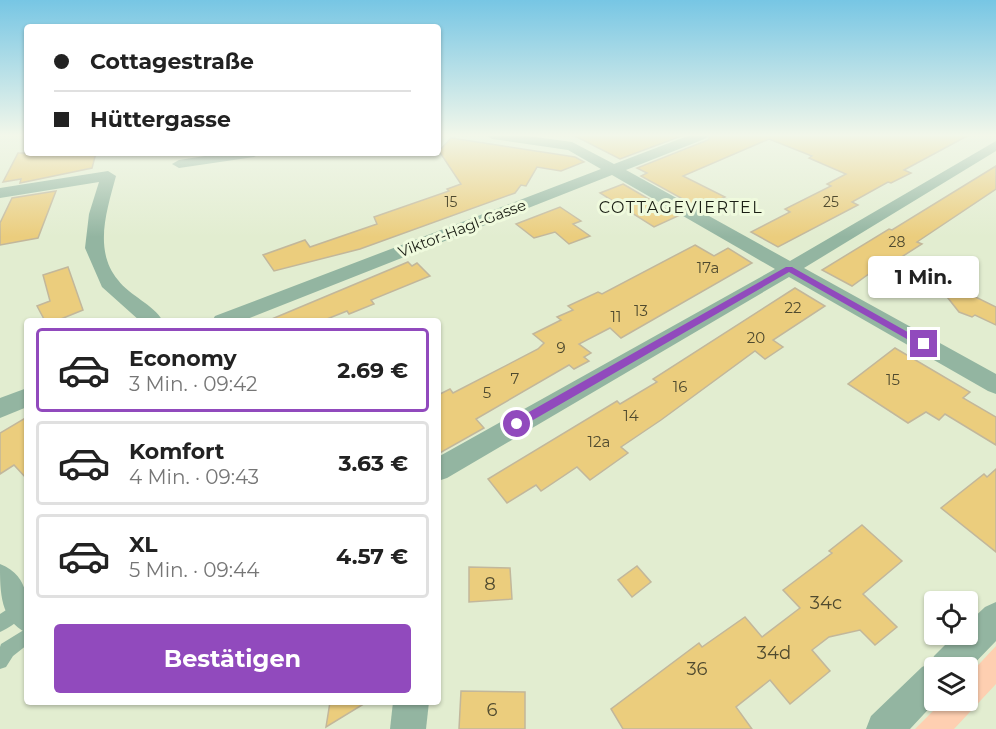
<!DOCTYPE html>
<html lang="de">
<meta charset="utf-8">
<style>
:root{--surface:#fff;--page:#f2f2f2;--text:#222;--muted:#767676;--line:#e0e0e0;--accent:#914abd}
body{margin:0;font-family:Montserrat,sans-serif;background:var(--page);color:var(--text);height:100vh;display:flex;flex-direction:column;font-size:22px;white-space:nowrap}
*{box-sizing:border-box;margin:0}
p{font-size:20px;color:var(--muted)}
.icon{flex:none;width:33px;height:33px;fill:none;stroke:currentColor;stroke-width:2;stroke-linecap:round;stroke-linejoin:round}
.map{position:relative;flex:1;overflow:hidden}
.details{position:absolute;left:24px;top:318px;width:417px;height:387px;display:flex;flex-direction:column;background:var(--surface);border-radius:6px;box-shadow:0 2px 4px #0004}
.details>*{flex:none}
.top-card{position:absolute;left:24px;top:24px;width:417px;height:132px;border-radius:6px;box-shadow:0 2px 4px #0004;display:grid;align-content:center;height:132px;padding:0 30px;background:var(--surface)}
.fabs{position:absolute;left:924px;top:591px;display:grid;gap:12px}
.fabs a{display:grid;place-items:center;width:54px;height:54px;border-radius:6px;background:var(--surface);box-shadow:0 2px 4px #0004;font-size:30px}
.end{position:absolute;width:27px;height:27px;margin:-14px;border:8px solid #914abd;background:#fff;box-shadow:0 0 0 3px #fff}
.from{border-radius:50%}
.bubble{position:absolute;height:42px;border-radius:6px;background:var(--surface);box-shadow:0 2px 4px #0004;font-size:20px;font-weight:700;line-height:42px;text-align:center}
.top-card b{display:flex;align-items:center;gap:21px;height:57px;font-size:22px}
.top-card b+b{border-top:2px solid var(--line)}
.top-card i{width:15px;height:15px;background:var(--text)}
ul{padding:10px 0 0;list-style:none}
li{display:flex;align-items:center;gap:18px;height:84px;margin:0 12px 9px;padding:0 18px;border:3px solid var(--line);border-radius:6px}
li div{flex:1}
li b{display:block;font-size:22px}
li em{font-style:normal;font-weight:700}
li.current{border-color:var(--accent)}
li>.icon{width:54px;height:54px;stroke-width:1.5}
.button{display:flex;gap:12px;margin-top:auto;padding:12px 30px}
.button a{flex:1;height:69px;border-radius:6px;background:var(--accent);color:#fff;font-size:24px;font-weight:700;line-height:69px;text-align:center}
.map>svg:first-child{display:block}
.green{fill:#fecfb1}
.building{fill:#ebcd7d;stroke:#c2b79b;stroke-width:1.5}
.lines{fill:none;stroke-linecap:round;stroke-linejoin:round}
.service{fill:#93b5a1;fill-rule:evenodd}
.minor{fill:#93b5a1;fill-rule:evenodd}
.route{fill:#914abd}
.labels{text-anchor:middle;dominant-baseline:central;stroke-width:6;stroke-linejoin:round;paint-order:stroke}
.far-number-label{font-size:14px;fill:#4f4a2f}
.far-street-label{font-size:15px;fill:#1b1f15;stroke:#effadd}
.number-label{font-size:15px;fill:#4f4a2f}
.far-neighbourhood-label{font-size:16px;letter-spacing:1.5px;fill:#1b1f15;stroke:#effadd}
.near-number-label{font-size:18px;fill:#4f4a2f}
</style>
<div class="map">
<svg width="996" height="729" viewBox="0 0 996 729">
<rect width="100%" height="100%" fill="#e2edd0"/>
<path class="green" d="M996 646V684L954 729H915L943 701 968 700V676Z"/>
<g class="building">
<path d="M573 135H684L620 159Z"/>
<path d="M711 135H969L904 170 911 173 891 183 888 182 852 202 858 205 778 247 751 232 790 212 785 209 831 186 827 184 846 174 809 158 812 156 769 139 683 176 725 197 706 206 703 204 697 207 641 176 647 173 637 168 708 140Z"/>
<path d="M451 138 575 157 584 162 561 171 537 167 526 186 521 185 515 193 360 249 274 271 263 255 305 240 310 247 377 224 374 217 449 191 447 189 461 184 439 151Z"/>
<path d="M18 153H96L92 168 20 183 21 179 3 182Z"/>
<path d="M996 166V189L917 242 922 244 881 270 877 268 852 286 822 270 889 229 892 230Z"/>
<path d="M623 184 678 216 654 227 600 193Z"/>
<path d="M56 191 38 238 0 245V223L12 198Z"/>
<path d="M560 207 581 221 573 224 590 236 569 244 555 232 534 238 516 224Z"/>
<path d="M695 245 714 256 728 248 752 263 621 338 610 328 579 344 591 353 584 357 589 361 574 369 569 365 476 419 484 428 438 454V395L450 389 453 393 538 349 544 343 533 334 561 320 557 317 573 310 568 306 598 292 602 294Z"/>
<path d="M408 262 412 266 417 263 430 276 371 300 374 304 349 314 347 311 322 321H267Z"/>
<path d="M68 267 83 310 56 321H45L37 306 50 301 43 275Z"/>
<path d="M929 274 996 307V325L975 315 972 317 959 312Z"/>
<path d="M795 288 825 306 773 340 783 347 765 359 755 351 661 420 621 447 628 453 590 480 577 467 541 491 536 485 507 503 488 479 617 401 620 404 657 382 653 379Z"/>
<path d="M895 348 970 392 963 398 996 417V445L945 414 939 420 926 412 908 423 848 384Z"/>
<path d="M27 417V479L14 465 0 474V433Z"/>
<path d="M996 469V552L941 508 984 474 987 477Z"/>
<path d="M862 525 902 561 863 594 897 627 875 645 860 630 829 637 812 650 830 671 790 704 770 680 736 707 752 729H623L611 709 699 643 702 647 745 617 762 637 800 608 783 590 832 553 829 551Z"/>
<path d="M637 566 651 582 632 597 618 580Z"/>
<path d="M469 567 510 568 512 599 469 602Z"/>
<path d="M461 691 525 692V729H459Z"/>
<path d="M330 702H367L326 727Z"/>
</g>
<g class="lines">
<g class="service">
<path d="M20 601 25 603C30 615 11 627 0 632V614Z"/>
<path d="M27 628V645L13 656 6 667 0 669V647L1 644Z"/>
</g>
<g class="minor">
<path d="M485 135H521L572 142 614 164 690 135H709L707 138 626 170 790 261 996 141V151L804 268 996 374V394L988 391 789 277 447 478 438 481V457L775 269 612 175 242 321H212L215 316 601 169 568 150 492 139Z"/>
<path d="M224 153H261L254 157 179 168 172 164 179 160Z"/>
<path d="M108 171 116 176C107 210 93 250 118 280 130 296 153 304 163 321H140L102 287 85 248 89 214 99 182 0 198V188Z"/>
<path d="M27 388V407L0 418V398Z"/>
<path d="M0 564C32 577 27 604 27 633 0 620 0 592 0 564Z"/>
<path d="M996 602V641L968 670V668H934V700H937L910 729H866L871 716 922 667 931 663 934 656 956 634H968V623L985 607Z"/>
<path d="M393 702H429L426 729H390Z"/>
</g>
</g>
<linearGradient id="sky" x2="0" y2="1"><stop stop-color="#77c6e4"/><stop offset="0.57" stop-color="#f2f7ea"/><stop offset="1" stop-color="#f2f7ea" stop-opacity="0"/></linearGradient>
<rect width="996" height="237" fill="url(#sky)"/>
<path class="route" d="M786 267H792L929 344 924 348 921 347 789 272 521 427H513V421Z"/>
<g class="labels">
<g class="far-number-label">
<text x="451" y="202">15</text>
<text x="831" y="202">25</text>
<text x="897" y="242">28</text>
</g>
<g class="far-street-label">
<text transform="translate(462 228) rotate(-21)">Viktor-Hagl-Gasse</text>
</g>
<g class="number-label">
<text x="708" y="267">17a</text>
<text x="793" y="307">22</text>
<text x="641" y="310">13</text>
<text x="616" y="316">11</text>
<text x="756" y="337">20</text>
<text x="561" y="347">9</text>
<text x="515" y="378">7</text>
<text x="893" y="379">15</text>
<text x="680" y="386">16</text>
<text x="487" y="392">5</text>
<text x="631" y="415">14</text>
<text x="599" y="441">12a</text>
</g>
<g class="far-neighbourhood-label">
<text x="681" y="207">COTTAGEVIERTEL</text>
</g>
<g class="near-number-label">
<text x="490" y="584">8</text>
<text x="826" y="603">34c</text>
<text x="774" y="653">34d</text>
<text x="697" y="669">36</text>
<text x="492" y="710">6</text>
</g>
</g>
</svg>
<div class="fabs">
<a><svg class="icon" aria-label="locate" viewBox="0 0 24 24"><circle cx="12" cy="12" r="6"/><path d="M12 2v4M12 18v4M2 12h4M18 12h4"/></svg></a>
<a><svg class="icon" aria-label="layers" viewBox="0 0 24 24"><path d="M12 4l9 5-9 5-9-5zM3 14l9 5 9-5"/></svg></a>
</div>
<i class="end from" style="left:517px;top:424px"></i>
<i class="end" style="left:924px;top:344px"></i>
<div class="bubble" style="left:868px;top:256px;width:111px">1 Min.</div>
<div class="top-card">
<b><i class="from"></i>Cottagestraße</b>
<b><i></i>Hüttergasse</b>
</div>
<section class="details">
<ul>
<li class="current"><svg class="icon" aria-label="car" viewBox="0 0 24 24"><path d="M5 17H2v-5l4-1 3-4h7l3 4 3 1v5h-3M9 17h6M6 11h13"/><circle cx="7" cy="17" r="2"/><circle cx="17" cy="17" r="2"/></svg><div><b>Economy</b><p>3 Min. · 09:42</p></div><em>2.69 €</em></li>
<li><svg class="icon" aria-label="car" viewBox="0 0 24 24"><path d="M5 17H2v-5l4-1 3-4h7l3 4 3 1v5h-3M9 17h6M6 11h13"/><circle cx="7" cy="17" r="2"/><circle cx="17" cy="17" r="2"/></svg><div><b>Komfort</b><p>4 Min. · 09:43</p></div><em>3.63 €</em></li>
<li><svg class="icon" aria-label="car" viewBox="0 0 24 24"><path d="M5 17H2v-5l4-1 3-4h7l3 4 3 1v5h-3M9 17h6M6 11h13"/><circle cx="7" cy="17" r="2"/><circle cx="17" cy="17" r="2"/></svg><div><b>XL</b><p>5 Min. · 09:44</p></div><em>4.57 €</em></li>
</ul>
<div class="button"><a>Bestätigen</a></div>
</section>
</div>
